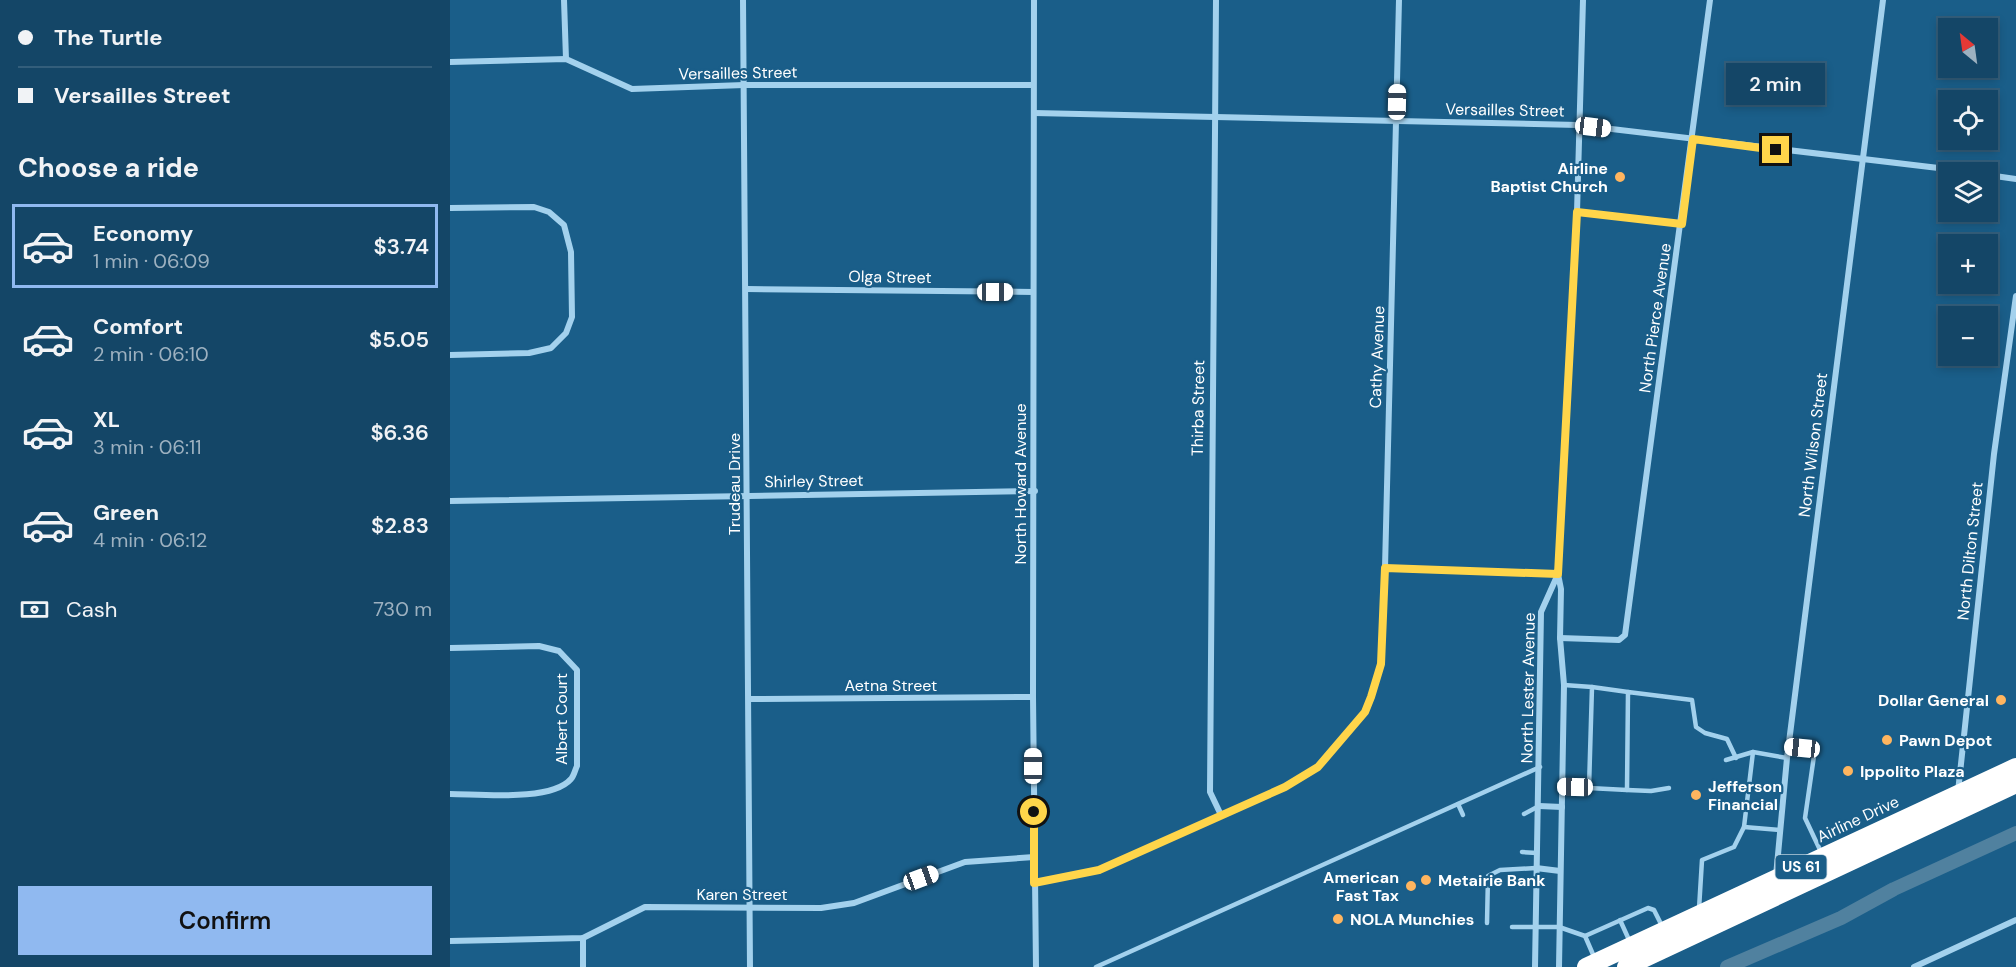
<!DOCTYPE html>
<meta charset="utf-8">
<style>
:root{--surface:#144667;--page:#215070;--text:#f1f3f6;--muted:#9db1c0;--line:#335e7b;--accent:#90b9f0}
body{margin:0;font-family:"DM Sans",sans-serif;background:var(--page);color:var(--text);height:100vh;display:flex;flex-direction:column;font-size:22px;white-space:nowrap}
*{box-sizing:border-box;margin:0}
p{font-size:20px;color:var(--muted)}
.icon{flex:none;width:33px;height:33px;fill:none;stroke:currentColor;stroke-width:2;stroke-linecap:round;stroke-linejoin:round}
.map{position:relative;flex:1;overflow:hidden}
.details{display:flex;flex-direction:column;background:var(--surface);width:450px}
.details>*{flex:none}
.top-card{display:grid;align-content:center;height:132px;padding:0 18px;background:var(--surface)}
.needle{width:39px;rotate:331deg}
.fabs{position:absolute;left:1488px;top:18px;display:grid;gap:12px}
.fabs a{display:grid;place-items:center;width:60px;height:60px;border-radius:0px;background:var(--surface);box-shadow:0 3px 9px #0003,0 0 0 2px var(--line);font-size:30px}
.end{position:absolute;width:27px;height:27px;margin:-14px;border:8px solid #ffd54a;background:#111;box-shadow:0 0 0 3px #111}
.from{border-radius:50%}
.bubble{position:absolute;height:42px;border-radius:0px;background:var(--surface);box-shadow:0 3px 9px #0003,0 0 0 2px var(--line);font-size:20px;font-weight:600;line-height:42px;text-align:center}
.car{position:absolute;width:18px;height:36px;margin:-18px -9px;border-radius:8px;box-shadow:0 0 4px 2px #0007;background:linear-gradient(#fff 24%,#345 0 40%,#fff 0 76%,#345 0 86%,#fff 0)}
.top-card b{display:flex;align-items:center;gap:21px;height:57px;font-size:22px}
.top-card b+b{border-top:2px solid var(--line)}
.top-card i{width:15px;height:15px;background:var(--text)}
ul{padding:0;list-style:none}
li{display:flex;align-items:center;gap:18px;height:84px;margin:0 12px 9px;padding:0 6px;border:3px solid transparent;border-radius:0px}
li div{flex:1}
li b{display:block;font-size:22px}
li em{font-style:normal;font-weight:600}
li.current{border-color:var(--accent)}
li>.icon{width:54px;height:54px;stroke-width:1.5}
h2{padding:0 18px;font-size:27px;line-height:72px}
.pay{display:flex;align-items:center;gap:15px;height:66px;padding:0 18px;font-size:22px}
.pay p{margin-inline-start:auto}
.action{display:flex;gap:12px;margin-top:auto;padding:12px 18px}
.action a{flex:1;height:69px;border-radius:0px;background:var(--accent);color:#111;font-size:24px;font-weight:600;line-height:69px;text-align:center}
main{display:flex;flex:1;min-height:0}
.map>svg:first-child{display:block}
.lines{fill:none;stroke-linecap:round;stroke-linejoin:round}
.canal{stroke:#50819f;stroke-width:14}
.lane{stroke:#a3d1ed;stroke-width:4.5}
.street{stroke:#a3d1ed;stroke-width:6}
.highway{stroke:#fff;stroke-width:18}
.route{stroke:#ffd54a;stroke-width:8}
.poi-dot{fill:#ffb55f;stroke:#1a5e89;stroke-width:2}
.labels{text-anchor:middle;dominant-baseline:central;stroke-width:4.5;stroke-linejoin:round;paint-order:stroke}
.shield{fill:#1a5e89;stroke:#bacfdc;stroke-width:1.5}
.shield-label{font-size:15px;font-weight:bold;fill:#fff}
.street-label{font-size:16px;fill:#fff;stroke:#1a5e89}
.poi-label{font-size:16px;font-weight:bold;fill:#fff;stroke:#1a5e89;text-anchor:start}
</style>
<main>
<section class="details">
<div class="top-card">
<b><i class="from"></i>The Turtle</b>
<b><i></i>Versailles Street</b>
</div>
<h2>Choose a ride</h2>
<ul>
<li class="current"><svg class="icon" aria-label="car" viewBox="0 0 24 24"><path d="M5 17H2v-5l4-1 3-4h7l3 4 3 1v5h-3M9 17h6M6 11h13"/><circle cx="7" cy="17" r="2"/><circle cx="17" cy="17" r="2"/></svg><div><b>Economy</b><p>1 min · 06:09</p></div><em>$3.74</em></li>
<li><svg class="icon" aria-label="car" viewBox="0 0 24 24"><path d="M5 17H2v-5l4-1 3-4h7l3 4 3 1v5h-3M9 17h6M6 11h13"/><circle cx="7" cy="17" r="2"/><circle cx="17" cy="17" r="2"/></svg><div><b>Comfort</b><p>2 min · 06:10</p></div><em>$5.05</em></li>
<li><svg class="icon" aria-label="car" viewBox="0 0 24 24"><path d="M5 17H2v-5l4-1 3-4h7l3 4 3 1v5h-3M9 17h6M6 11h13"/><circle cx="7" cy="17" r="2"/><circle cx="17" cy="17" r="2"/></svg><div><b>XL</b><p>3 min · 06:11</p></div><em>$6.36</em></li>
<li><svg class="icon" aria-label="car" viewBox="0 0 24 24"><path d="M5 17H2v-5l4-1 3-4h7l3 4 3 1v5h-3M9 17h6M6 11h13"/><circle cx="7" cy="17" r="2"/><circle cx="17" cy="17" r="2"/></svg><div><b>Green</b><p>4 min · 06:12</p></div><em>$2.83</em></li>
</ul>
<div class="pay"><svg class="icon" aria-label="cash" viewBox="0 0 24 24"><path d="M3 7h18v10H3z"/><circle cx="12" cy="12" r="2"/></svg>Cash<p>730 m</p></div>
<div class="action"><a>Confirm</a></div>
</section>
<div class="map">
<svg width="1566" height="967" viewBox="0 0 1566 967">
<rect width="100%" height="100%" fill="#1a5e89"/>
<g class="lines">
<path class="canal" d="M1277 967 1391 918 1444 889 1566 833"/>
<g class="lane">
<path d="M1127 212 1231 224"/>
<path d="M1114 685 1142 687 1139 788 1177 790 1178 692 1242 700 1246 727 1255 733 1277 739 1286 758"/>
<path d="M1142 687 1178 692"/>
<path d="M1338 747 1365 749 1355 818 1371 852"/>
<path d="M1276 760 1303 752 1337 758"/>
<path d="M1112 787 1139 788"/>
<path d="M1177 790 1201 791 1219 788"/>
<path d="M1008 804 1013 815"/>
<path d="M1074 814 1089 806"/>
<path d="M1294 827 1330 830"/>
<path d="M1072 852 1087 853"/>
<path d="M1249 909 1252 860 1284 847 1294 827 1303 752"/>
<path d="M1170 920 1180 942"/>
<path d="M1037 923 1038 876 1050 870 1086 868"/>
<path d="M1062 927H1109L1135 936 1145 959"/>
<path d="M1135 936 1198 908 1204 910 1213 928"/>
<path d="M646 967 1090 767"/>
</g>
<g class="street">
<path d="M114 0 116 59"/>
<path d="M293 0 300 967"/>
<path d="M584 0 583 697 586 967"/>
<path d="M766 0 760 792 771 815"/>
<path d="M0 62 116 59 182 89 294 85H583"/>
<path d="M584 113 1128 125 1522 172"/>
<path d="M1538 175 1566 179"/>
<path d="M0 208 84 207 99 212 114 225 121 252 122 317 116 333 101 348 79 353 0 355"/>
<path d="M297 289 583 292"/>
<path d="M0 501 585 491"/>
<path d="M935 568 1108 574"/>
<path d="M1110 638 1169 640 1175 635 1260 0"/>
<path d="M0 648 89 646 109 651 127 670V766C125 770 124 776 121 779 101 802 29 794 0 794"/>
<path d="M299 699 583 697"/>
<path d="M1508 792 1544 454 1566 296"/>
<path d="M1089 806 1112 807"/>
<path d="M1086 868 1110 871"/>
<path d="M1326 876 1337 758 1433 0"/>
<path d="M584 883 649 870 835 787 868 767 915 712 921 697 931 664 935 568 949 0"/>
<path d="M133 938V967"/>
<path d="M0 941 133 938 195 907 371 908 404 903 515 862 584 857"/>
<path d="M1085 967 1091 612 1108 574"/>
<path d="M1109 967 1114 685 1110 638 1111 589 1108 574 1127 212 1133 0"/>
<path d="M1464 967 1566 920"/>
</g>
<g class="highway">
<path d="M1136 967 1566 767"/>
<path d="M1176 967 1566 784"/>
</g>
</g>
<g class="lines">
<path class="route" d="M584 812V883L649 870 835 787 868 767 915 712 921 697 931 664 935 568 1108 574 1127 212 1232 224 1243 139 1326 150"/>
</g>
<g class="poi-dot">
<circle cx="1170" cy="177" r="6"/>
<circle cx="1551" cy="700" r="6"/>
<circle cx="1437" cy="740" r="6"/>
<circle cx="1398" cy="771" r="6"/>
<circle cx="1246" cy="795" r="6"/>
<circle cx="976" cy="880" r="6"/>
<circle cx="961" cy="886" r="6"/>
<circle cx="888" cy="919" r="6"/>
</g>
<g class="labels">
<rect class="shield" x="1325.5" y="855" width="51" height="24" rx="4.5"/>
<g class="shield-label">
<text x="1351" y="867">US 61</text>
</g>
<g class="street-label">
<text transform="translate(288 73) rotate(-1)">Versailles Street</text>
<text transform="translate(1055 110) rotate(1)">Versailles Street</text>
<text transform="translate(440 277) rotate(1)">Olga Street</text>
<text transform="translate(1205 318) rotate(-82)">North Pierce Avenue</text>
<text transform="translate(927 357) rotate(-88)">Cathy Avenue</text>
<text transform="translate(748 408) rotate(-89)">Thirba Street</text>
<text transform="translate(1363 445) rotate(-83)">North Wilson Street</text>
<text transform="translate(364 481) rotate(-1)">Shirley Street</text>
<text transform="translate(284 484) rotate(-90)">Trudeau Drive</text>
<text transform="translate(570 484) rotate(-90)">North Howard Avenue</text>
<text transform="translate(1520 551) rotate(-84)">North Dilton Street</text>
<text x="441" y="685">Aetna Street</text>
<text transform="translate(1078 688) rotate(-89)">North Lester Avenue</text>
<text transform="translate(111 719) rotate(-90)">Albert Court</text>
<text transform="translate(1408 819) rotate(-25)">Airline Drive</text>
<text x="292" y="894">Karen Street</text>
</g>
<g class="poi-label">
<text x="1158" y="168" text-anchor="end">Airline<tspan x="1158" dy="18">Baptist Church</tspan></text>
<text x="1539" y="700" text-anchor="end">Dollar General</text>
<text x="1449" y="740">Pawn Depot</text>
<text x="1410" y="771">Ippolito Plaza</text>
<text x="1258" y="786">Jefferson<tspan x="1258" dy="18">Financial</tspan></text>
<text x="949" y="877" text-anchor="end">American<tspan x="949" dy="18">Fast Tax</tspan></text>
<text x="988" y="880">Metairie Bank</text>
<text x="900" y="919">NOLA Munchies</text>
</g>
</g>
</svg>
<div class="fabs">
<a><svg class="needle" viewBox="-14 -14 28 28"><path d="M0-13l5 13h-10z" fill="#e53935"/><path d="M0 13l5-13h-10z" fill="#9db1c0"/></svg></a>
<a><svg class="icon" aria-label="locate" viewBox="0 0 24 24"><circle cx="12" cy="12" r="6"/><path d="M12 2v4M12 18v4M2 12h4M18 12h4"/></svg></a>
<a><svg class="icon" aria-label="layers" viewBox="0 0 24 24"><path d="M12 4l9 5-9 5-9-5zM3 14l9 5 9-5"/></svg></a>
<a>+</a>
<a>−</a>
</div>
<i class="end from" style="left:584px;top:812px"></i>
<i class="end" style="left:1326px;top:150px"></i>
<div class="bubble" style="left:1276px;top:63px;width:99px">2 min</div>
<i class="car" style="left:947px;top:102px;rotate:1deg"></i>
<i class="car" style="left:1143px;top:127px;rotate:97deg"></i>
<i class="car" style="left:545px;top:292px;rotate:90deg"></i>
<i class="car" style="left:1352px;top:748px;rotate:276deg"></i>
<i class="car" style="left:583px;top:766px;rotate:0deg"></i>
<i class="car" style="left:1125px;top:787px;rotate:271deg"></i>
<i class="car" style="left:471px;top:878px;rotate:70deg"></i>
</div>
</main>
